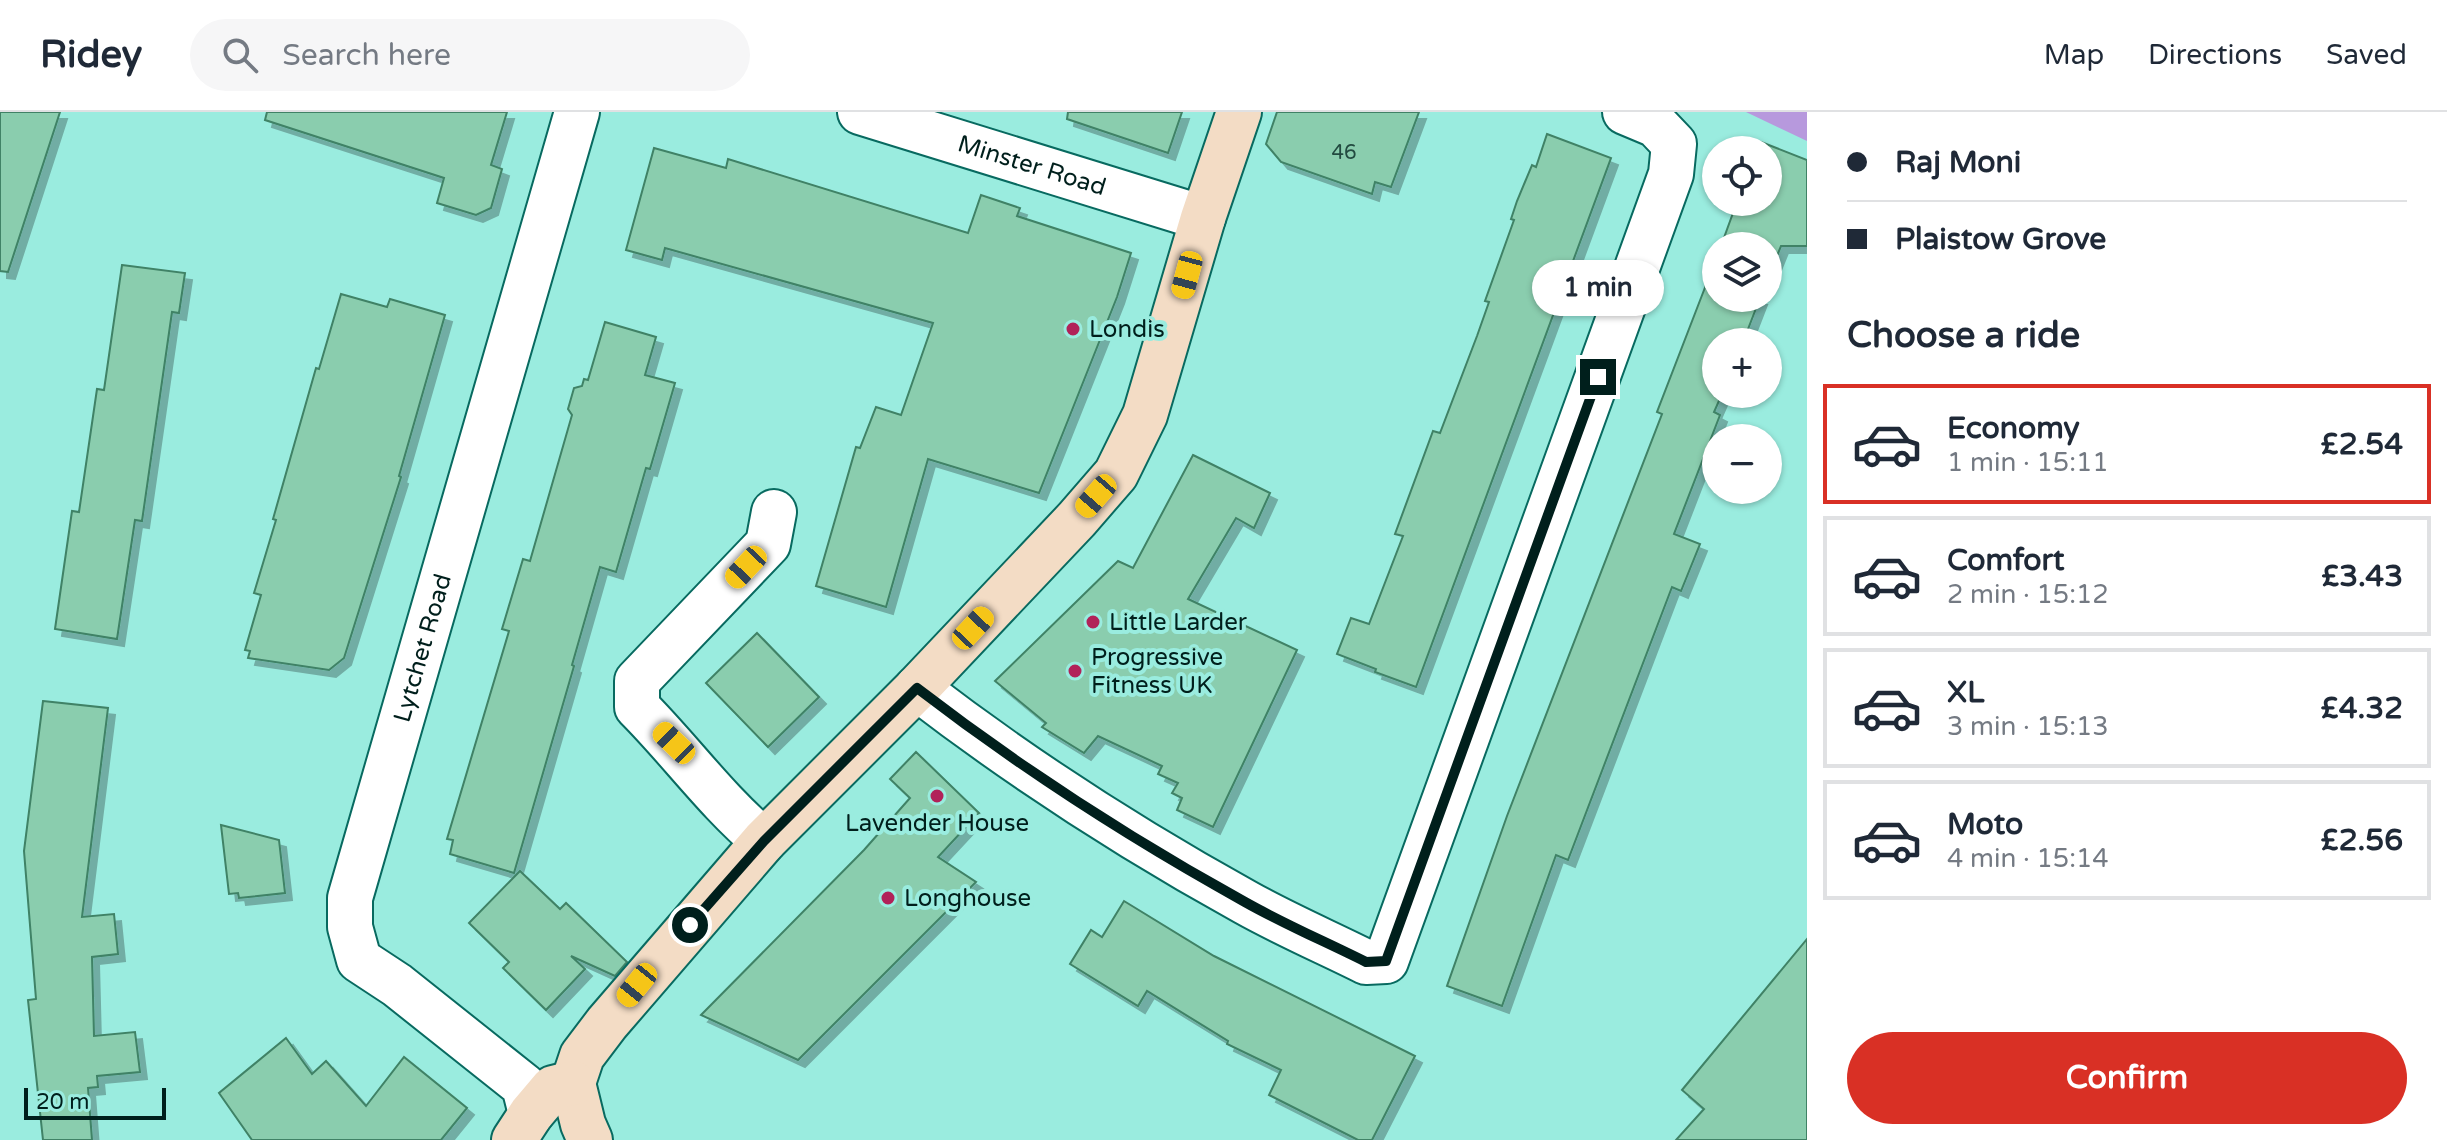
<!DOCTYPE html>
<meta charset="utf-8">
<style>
:root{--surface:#fff;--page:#f6f6f7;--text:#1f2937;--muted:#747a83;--line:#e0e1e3;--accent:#d93025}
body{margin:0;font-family:"Varela Round",sans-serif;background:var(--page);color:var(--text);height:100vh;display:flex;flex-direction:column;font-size:30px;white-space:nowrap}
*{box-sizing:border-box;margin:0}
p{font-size:26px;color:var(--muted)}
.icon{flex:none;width:44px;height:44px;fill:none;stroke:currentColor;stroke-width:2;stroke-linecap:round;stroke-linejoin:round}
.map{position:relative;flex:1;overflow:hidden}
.sheet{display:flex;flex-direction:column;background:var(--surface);width:640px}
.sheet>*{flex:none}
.guide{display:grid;align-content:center;height:176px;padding:0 40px;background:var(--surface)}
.buttons{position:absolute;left:1702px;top:24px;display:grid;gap:16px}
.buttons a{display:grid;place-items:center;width:80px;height:80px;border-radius:50%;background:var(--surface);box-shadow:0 2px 6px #0004;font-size:40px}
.scale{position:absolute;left:24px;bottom:20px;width:142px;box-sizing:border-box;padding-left:8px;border:4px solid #001f1c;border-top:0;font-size:22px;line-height:28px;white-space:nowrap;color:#001f1c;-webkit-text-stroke:6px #9aecdf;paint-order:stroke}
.end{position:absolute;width:36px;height:36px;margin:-18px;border:10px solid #001f1c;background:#fff;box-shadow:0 0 0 4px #fff}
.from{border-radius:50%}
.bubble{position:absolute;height:56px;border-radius:28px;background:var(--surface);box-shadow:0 2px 6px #0004;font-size:26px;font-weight:700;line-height:56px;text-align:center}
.car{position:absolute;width:24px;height:48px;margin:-24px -12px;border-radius:10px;box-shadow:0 0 6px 2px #0007;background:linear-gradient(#f5c518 24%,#345 0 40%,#f5c518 0 76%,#345 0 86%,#f5c518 0)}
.guide b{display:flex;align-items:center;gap:28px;height:76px;font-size:30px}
.guide b+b{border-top:2px solid var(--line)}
.guide i{width:20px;height:20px;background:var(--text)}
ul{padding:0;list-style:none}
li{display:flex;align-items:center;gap:24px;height:120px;margin:0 16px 12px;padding:0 24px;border:4px solid var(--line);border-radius:0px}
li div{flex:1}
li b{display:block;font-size:30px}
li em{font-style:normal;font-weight:700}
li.selected{border-color:var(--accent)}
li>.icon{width:72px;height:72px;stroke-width:1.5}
h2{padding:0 40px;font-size:36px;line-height:96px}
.cta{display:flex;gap:16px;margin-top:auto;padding:16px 40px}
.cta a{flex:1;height:92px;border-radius:48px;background:var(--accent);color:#fff;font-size:32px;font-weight:700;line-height:92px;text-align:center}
header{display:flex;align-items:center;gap:48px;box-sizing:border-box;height:112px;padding:0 40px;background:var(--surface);border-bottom:2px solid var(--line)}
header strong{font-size:38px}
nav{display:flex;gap:44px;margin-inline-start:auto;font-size:28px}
.search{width:560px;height:72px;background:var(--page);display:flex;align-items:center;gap:20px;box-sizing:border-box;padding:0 28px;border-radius:44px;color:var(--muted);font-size:30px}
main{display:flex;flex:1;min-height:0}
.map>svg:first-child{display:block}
.green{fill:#b799dd}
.building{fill:#8acdae;stroke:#3f8266;stroke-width:2;filter:url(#shadow)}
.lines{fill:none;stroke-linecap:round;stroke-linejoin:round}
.street-casing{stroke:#086a60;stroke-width:48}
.secondary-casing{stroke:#086a60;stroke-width:48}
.street{stroke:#fff;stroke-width:44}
.secondary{stroke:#f3dcc5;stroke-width:44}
.route{stroke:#001f1c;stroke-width:10}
.poi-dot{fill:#b12259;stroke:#9aecdf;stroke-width:3}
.labels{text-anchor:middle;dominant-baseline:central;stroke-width:8;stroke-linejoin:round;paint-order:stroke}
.number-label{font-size:20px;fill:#224a40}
.street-label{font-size:24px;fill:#001f1c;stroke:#9aecdf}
.poi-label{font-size:24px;fill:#001f1c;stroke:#9aecdf;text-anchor:start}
</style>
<header>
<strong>Ridey</strong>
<div class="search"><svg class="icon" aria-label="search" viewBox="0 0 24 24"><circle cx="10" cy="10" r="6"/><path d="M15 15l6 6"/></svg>Search here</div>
<nav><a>Map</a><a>Directions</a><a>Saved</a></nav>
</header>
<main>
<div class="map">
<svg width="1807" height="1028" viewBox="0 0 1807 1028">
<defs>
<filter id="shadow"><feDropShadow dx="7" dy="7" stdDeviation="0" flood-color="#0004"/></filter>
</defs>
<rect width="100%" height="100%" fill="#9aecdf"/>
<path class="green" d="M1746 0H1807V29Z"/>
<g class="building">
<path d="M0 0H60L8 160 0 159Z"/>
<path d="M267 0H507L491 53 502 57 491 96 476 103 437 91 444 66 265 8Z"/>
<path d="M1068 0H1182L1168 41 1067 7Z"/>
<path d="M1277 0H1419L1391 75 1375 70 1372 82 1281 50 1266 32Z"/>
<path d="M1547 22 1611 46 1416 575 1375 560 1376 557 1337 542 1351 506 1369 512 1403 424 1395 422 1433 319 1440 321 1477 224 1489 190 1485 189 1514 108 1511 107 1517 89 1532 53 1536 55Z"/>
<path d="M1761 30 1807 48V134H1781L1768 166V134H1721L1737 90H1768V38H1758Z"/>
<path d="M654 36 726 56 728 47 968 121 981 83 1020 96 1017 104 1131 141 1117 185 1039 381 928 347 886 495 816 474 856 335 860 336 876 295 901 303 933 211 665 136 662 148 626 138Z"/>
<path d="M1716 147V186H1760L1743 230H1716V282H1722L1714 300 1720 303 1674 422 1700 432 1681 479 1672 475 1568 748 1556 743 1502 894 1447 874 1507 704 1662 302 1657 300Z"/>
<path d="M122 153 185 161 179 201 172 200 142 409 135 408 117 527 55 517 72 399 79 400 97 277 104 278Z"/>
<path d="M341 182 387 195 390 187 445 203 399 364 401 365 344 546 329 558 248 546 250 539 245 538 261 483 254 481 276 408 273 407 316 256 319 257Z"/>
<path d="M605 210 656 225 645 263 675 271 650 357 646 356 616 460 600 455 572 553 574 554 514 761 450 742 453 728 447 727 509 519 502 517 523 447 530 449 572 303 568 297 574 276 582 274 584 267 588 268Z"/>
<path d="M1193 343 1270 381 1254 416 1236 406 1188 487 1297 538 1213 715 1177 698 1182 686 1172 681 1178 671 1158 662 1162 654 1098 624 1084 641 1042 615 1046 611 995 569 1118 449 1133 456Z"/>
<path d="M757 521 819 585 768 635 706 571Z"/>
<path d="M43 589 108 596 82 805 114 802 118 842 92 845 94 924 135 920 140 960 97 964 98 975 88 976 92 1028H43L28 888 36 887 24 739Z"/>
<path d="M916 640 979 701 938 745 976 770 798 948 701 903 864 738 910 686 890 667Z"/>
<path d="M221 713 279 728 285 781 239 786 238 781 229 782Z"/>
<path d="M520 759 560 797 566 791 627 850 615 864 571 844 585 857 546 898 503 856 509 850 469 811Z"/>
<path d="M1124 789 1214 844 1415 944 1372 1028H1358L1269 983 1281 958 1227 932 1228 929 1147 879 1138 894 1070 852 1091 818 1102 825Z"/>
<path d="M1807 827V1028H1676L1704 997 1682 978Z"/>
<path d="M286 926 312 962 326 949 366 994 404 945 467 996 441 1028H252L219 981Z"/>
</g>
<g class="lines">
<defs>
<g id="street">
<path id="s1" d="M860 0 1203 106"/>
<path d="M917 576C1021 656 1131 727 1245 790 1284 812 1326 830 1366 850L1386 849 1671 62 1674 32 1656 13 1625 0"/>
<path d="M764 729C717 690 680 638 637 595V569L768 432 774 400"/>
<path id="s2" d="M531 1002 524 974 397 873 359 848 350 815V786L577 0"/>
</g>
<g id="secondary">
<path d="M573 971 582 944 607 911 764 729 917 576 1077 407 1116 362 1145 303 1203 106 1239 0"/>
<path d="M573 971 583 1012 590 1028"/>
<path d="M514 1028 531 1002 553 976 573 971"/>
</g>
</defs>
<use href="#street" class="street-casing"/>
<use href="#secondary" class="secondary-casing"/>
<use href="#street" class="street"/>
<use href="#secondary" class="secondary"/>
</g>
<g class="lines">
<path class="route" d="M690 813 764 729 917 576C1021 656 1131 727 1245 790 1284 812 1326 830 1366 850L1386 849 1598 265"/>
</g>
<g class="poi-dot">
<circle cx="1073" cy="217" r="8"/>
<circle cx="1093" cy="510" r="8"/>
<circle cx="1075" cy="559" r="8"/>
<circle cx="937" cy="684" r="8"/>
<circle cx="888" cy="786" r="8"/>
</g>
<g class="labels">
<g class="number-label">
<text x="1344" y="41">46</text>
</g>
<g class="street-label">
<text stroke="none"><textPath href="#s1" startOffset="180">Minster Road</textPath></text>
<text stroke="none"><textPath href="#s2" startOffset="560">Lytchet Road</textPath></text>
</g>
<g class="poi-label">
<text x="1089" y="217">Londis</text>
<text x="1109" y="510">Little Larder</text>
<text x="1091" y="545">Progressive<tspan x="1091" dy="28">Fitness UK</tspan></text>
<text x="937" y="711" text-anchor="middle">Lavender House</text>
<text x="904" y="786">Longhouse</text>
</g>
</g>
</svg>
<div class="buttons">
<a><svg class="icon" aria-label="locate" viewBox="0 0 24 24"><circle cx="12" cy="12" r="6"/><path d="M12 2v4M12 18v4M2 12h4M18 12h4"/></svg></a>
<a><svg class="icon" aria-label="layers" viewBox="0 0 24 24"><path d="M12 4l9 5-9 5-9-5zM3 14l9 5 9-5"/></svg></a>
<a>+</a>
<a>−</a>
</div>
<div class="scale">20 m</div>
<i class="end from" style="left:690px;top:813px"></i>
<i class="end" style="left:1598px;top:265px"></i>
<div class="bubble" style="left:1532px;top:148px;width:132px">1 min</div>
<i class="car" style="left:1187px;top:163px;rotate:195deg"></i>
<i class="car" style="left:1096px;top:384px;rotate:221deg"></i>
<i class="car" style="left:746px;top:455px;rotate:223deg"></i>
<i class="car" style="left:973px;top:516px;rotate:43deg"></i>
<i class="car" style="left:674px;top:631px;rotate:314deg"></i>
<i class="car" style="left:637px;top:873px;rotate:219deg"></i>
</div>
<section class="sheet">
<div class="guide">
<b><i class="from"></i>Raj Moni</b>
<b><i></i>Plaistow Grove</b>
</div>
<h2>Choose a ride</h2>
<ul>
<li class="selected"><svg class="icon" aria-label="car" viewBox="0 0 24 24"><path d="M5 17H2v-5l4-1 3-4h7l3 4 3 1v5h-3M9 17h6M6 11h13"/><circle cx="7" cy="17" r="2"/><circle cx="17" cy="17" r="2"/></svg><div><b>Economy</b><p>1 min · 15:11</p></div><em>£2.54</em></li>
<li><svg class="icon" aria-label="car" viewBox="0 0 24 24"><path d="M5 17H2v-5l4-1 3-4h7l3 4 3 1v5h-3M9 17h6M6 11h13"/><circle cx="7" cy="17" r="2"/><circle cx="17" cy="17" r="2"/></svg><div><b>Comfort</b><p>2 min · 15:12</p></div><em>£3.43</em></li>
<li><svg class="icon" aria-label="car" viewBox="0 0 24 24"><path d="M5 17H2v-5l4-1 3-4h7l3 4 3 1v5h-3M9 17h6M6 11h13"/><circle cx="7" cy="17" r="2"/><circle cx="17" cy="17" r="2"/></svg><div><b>XL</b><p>3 min · 15:13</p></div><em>£4.32</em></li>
<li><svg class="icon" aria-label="car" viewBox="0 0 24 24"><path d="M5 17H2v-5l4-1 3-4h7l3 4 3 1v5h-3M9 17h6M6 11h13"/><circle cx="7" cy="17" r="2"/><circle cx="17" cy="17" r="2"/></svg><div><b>Moto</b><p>4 min · 15:14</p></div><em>£2.56</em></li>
</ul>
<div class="cta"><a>Confirm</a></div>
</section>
</main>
